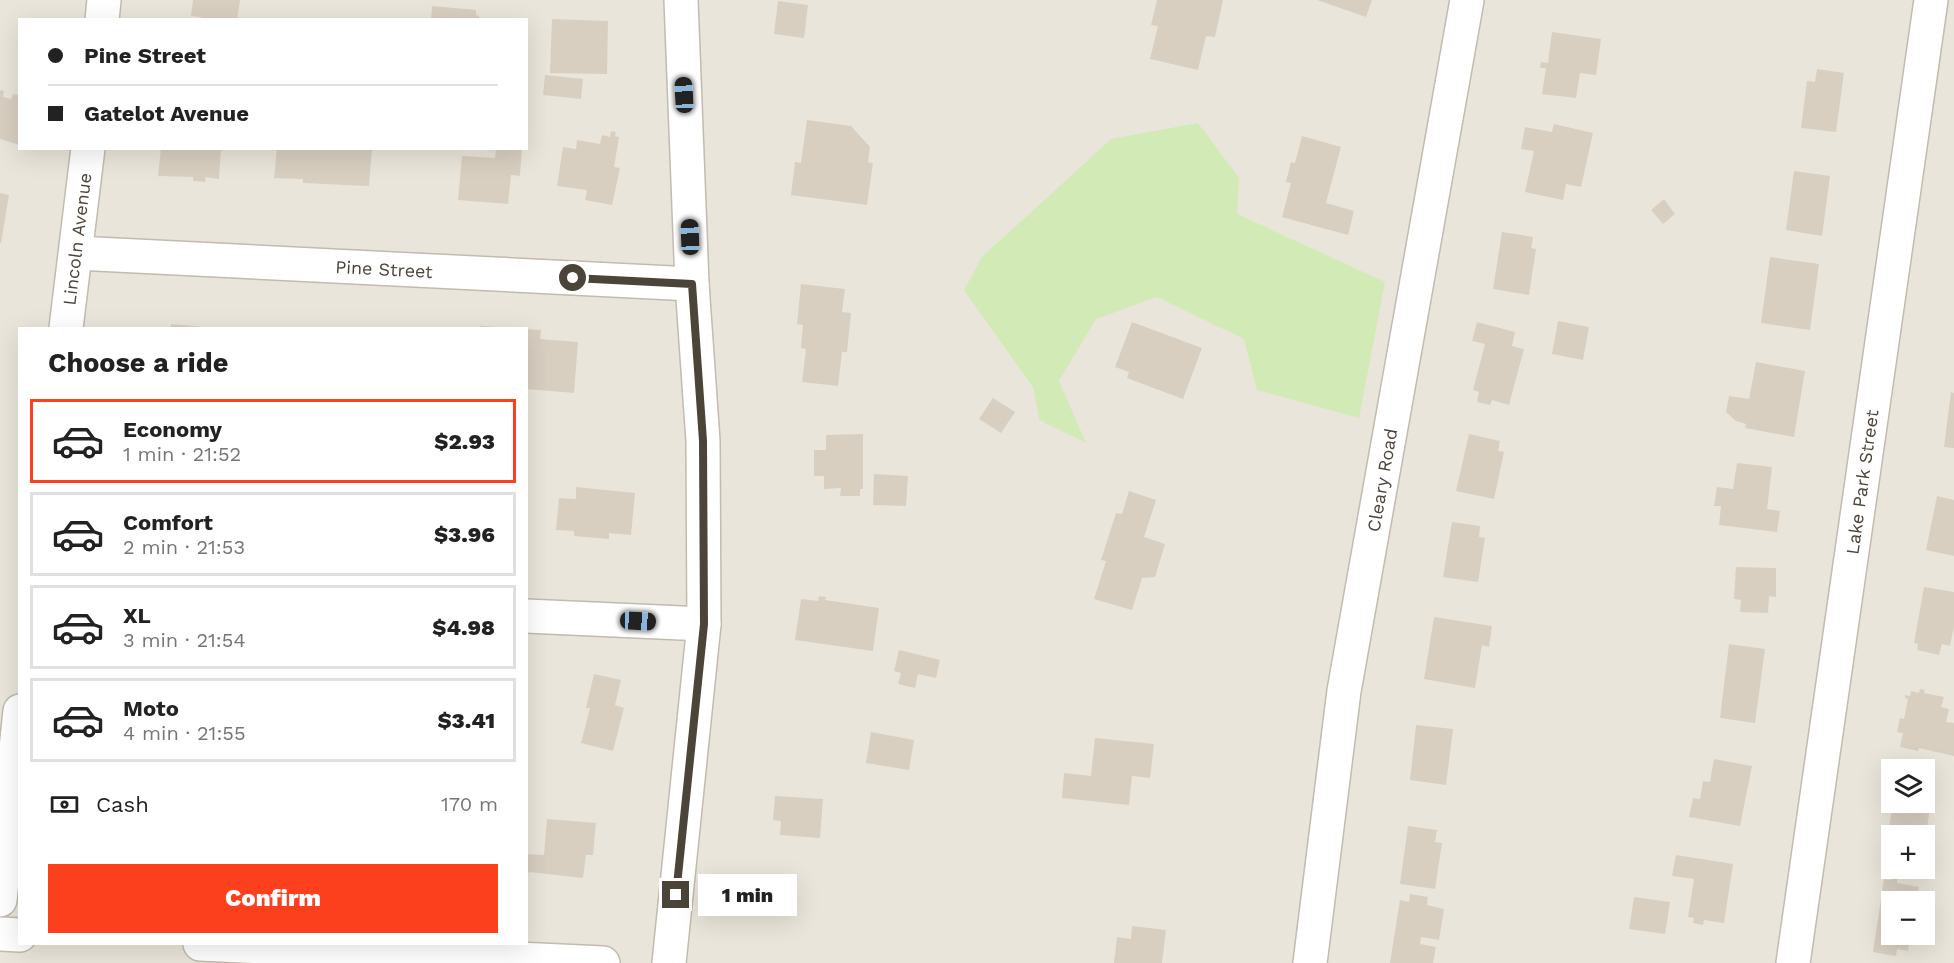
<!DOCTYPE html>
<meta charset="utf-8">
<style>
:root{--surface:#fff;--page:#f2f2f2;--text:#222;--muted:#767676;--line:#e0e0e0;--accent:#fc3f1d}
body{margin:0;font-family:"Work Sans",sans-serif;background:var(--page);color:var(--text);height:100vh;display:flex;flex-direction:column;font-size:22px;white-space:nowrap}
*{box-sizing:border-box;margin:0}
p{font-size:20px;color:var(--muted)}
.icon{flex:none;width:33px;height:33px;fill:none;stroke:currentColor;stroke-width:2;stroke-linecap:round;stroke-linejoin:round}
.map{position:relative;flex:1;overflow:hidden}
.drawer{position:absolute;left:18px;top:327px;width:510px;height:618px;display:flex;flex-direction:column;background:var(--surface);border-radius:0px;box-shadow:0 6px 24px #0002}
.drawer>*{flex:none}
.guide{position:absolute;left:18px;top:18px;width:510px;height:132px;border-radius:0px;box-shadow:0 6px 24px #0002;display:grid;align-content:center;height:132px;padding:0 30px;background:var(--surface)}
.fabs{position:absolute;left:1881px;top:759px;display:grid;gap:12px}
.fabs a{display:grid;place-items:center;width:54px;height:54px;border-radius:0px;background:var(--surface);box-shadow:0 6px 24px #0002;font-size:30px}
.end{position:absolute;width:27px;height:27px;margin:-14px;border:8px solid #4b4439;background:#fff;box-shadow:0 0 0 3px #fff}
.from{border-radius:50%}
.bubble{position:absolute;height:42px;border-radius:0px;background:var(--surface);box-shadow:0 6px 24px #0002;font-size:20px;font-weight:800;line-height:42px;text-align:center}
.car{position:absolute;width:18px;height:36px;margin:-18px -9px;border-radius:8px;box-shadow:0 0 4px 2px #0007;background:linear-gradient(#222 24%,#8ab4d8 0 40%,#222 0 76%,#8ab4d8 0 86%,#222 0)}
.guide b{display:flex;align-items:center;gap:21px;height:57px;font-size:22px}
.guide b+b{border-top:2px solid var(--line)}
.guide i{width:15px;height:15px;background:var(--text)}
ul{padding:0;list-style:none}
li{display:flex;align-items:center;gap:18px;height:84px;margin:0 12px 9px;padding:0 18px;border:3px solid var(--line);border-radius:0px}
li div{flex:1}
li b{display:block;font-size:22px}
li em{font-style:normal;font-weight:800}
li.selected{border-color:var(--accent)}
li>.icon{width:54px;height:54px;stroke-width:1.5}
h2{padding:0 30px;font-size:27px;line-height:72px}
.pay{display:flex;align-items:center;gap:15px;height:66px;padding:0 30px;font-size:22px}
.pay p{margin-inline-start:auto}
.cta{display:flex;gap:12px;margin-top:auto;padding:12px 30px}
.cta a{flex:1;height:69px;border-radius:0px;background:var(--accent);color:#fff;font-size:24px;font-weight:800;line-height:69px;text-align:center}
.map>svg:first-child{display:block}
.residential{fill:#eae5da;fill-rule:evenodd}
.green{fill:#d2eab5}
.building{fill:#d8cfc1}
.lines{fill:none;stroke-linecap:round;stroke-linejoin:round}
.street-casing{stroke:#c2bbae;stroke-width:36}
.street{stroke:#fff;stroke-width:33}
.route{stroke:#4b4439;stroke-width:8}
.labels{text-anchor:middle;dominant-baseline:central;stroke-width:4.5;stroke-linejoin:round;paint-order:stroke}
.street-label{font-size:18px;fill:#4b4439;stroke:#fff}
</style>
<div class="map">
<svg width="1954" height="963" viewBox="0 0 1954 963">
<rect width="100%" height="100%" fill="#f6f3ec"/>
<path class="residential" d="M0 0H1954V963H0ZM20 20H526V148H20ZM20 328H526V944H20ZM1892 770H1924V802H1892ZM1892 836H1924V868H1892ZM1892 902H1924V934H1892Z"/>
<path class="green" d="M1198 123 1239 178 1237 214 1385 282 1359 418 1257 390 1244 339 1157 297 1096 319 1059 381 1086 443 1039 420 1034 389 964 290 982 257 1111 139Z"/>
<g class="building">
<path d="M193 0H240L237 20H200L201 17 191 16Z"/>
<path d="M1157 0H1223L1215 37 1206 36 1198 70 1150 59 1158 26 1151 25Z"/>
<path d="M1317 0H1372L1366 17Z"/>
<path d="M778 1 808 5 804 38 774 34Z"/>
<path d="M432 6 476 10V15L479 16V20H431Z"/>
<path d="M552 19 608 21 607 74 550 73Z"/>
<path d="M1552 32 1601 39 1596 75 1580 73 1576 98 1542 94 1546 68H1540L1541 62 1548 63Z"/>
<path d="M1817 69 1844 73 1836 132 1801 128 1807 81 1815 82Z"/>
<path d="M545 75 583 79 581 99 543 95Z"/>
<path d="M0 90 4 91 3 97 11 99 13 94 19 95 20 145 0 139Z"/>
<path d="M807 120 851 126 870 147 868 162 873 163 867 205 791 195 795 162 801 163Z"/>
<path d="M1554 124 1593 133 1581 187 1566 184 1563 200 1525 192 1534 151 1521 149 1525 127 1552 132Z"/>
<path d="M611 131 616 132 615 136 619 137 614 167 620 168 612 205 585 200 587 190 557 186 563 147 576 149 577 140 600 144 602 135 610 137Z"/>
<path d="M1302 136 1341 147 1326 203 1354 211 1348 235 1282 217 1291 183 1286 182 1291 162 1295 163Z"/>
<path d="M161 148H221L219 179 205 177 206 182 193 181V177L158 176Z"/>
<path d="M277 148H372L369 186 303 183V179L274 178Z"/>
<path d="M496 148H522L520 176 511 175 508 204 458 200 462 156 495 158Z"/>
<path d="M1794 171 1830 176 1822 236 1786 230Z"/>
<path d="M0 193 9 195 1 243H0Z"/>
<path d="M1664 199 1675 214 1663 224 1651 210Z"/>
<path d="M1502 232 1533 237 1531 248 1536 249 1529 295 1493 289Z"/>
<path d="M1770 257 1819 264 1810 330 1761 323Z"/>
<path d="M801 284 845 289 842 312 851 313 847 352H842L838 386 802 382 806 349 801 348 803 325 797 324Z"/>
<path d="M1558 321 1589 327 1583 360 1552 354Z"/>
<path d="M1132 322 1202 348 1183 399 1127 378 1129 372 1115 367Z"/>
<path d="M1477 322 1515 332 1512 346 1524 349 1509 405 1492 400 1490 405 1477 402 1479 392 1473 390 1485 344 1472 341Z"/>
<path d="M171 324 204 327V328H171Z"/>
<path d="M480 326 497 327V328H480Z"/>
<path d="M526 329 541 330 540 339 578 342 574 393 526 389Z"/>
<path d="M1756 362 1805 371 1794 437 1745 428 1746 424 1736 421 1726 412 1729 396 1749 399Z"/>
<path d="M1951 392 1954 393V448L1944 447Z"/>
<path d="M993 398 1015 412 1001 433 979 419Z"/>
<path d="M863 434V489H860V496H840L841 488 824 489V476H814V450H826V435Z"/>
<path d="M1469 434 1500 441 1498 451 1504 452 1494 499 1456 491Z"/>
<path d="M1737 463 1772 467 1767 509 1780 511 1777 532 1719 525 1721 506H1714L1717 487 1733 489Z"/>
<path d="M874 474 908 476 906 506 873 505Z"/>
<path d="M576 487 635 493 631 535 609 533V539L574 536V531L556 530 559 498 576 499Z"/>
<path d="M1129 491 1156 500 1144 537 1165 544 1155 577 1142 578 1132 610 1094 599 1106 561 1101 560 1116 513 1122 514Z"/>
<path d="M1937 496 1954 500V556L1926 550Z"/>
<path d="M1452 522 1480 526 1479 537 1485 538 1478 582 1443 577Z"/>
<path d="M1736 567 1776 568V597L1769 596 1768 613 1740 612 1741 600 1734 599Z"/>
<path d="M1924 587 1954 592V626L1950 646 1942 644 1939 655 1917 650 1918 644 1914 643Z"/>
<path d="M819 596 826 597 825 600 879 608 873 651 795 640 801 599 818 601Z"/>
<path d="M1434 617 1492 626 1489 647 1482 645 1475 688 1424 679Z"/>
<path d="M1729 644 1765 649 1755 723 1720 718Z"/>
<path d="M899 650 940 660 936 678 918 674 915 688 898 684 901 673 894 671Z"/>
<path d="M594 674 621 680 615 705 624 708 613 751 581 743 590 708H586Z"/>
<path d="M1920 689 1925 690 1924 693 1944 697 1941 707 1949 709 1946 722 1954 723V756L1919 748 1918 751 1900 747 1903 733 1897 732 1900 718 1904 719 1908 699 1905 698V695L1910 696 1911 691 1919 693Z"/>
<path d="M1416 725 1453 729 1446 785 1410 780Z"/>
<path d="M871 732 914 740 909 770 866 763Z"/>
<path d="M1095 738 1154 744 1150 778 1132 776 1129 805 1062 798 1064 773 1091 776Z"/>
<path d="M1714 759 1752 766 1740 826 1689 817 1693 798 1700 799 1703 781 1710 782Z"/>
<path d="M775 796 823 799 820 838 780 835 781 821 773 820Z"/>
<path d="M1924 798 1931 799 1926 836H1892V848H1886L1893 802H1924Z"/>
<path d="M547 819 596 823 593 855H586L583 878 529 872 526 877V854L544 855Z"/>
<path d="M1408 826 1437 830 1435 842 1442 843 1435 889 1400 884Z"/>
<path d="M1676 855 1733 864 1724 923 1704 920 1703 925 1693 923 1694 918 1688 917 1694 879 1672 876Z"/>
<path d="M1891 878 1897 879V883L1919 887 1916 902H1892V934H1911L1908 951 1897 949 1896 956 1873 952 1884 879 1891 880Z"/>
<path d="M1410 894 1428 897 1427 905 1444 909 1439 940 1421 937 1420 944 1436 947 1433 963H1390L1400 900 1409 902Z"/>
<path d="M1634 897 1670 902 1665 934 1629 929Z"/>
<path d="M1132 926 1166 930 1162 963H1114L1117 937 1131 939Z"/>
</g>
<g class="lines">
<defs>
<g id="street">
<path d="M102 20 104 0"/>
<path d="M76 253 692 284"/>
<path d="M66 328 88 148"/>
<path d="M526 616 704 624"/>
<path d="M0 900 20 711"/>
<path d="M0 934 20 935"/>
<path d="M200 944 603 963"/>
<path d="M669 963 704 624 703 441 692 284 681 0"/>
<path d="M1310 963 1344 691 1467 0"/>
<path d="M1793 963 1931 0"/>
</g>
</defs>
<use href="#street" class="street-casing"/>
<use href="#street" class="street"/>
</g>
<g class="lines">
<path class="route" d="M573 278 692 284 703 441 704 624 676 895"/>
</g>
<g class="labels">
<g class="street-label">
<text transform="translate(77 239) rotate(-83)">Lincoln Avenue</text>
<text transform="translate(384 269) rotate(3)">Pine Street</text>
<text transform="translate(1382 480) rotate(-80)">Cleary Road</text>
<text transform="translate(1862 482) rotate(-82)">Lake Park Street</text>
</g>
</g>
</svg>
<div class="fabs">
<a><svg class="icon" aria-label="layers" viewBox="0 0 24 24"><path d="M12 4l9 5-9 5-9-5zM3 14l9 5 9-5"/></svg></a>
<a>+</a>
<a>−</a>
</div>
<i class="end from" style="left:573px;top:278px"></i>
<i class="end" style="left:676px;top:895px"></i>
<div class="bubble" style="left:698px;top:874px;width:99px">1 min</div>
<i class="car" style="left:684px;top:95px;rotate:357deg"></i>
<i class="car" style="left:690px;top:237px;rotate:358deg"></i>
<i class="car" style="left:638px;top:621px;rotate:93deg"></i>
<div class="guide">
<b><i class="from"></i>Pine Street</b>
<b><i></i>Gatelot Avenue</b>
</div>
<section class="drawer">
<h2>Choose a ride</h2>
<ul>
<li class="selected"><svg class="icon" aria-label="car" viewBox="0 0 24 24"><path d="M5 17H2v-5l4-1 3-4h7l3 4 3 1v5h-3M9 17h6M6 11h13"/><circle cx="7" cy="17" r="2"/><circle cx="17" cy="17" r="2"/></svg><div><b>Economy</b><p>1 min · 21:52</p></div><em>$2.93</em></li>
<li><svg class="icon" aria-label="car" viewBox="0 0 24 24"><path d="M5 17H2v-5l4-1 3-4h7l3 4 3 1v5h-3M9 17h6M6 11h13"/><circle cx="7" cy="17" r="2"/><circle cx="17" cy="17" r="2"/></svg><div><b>Comfort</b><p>2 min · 21:53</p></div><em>$3.96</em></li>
<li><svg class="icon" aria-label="car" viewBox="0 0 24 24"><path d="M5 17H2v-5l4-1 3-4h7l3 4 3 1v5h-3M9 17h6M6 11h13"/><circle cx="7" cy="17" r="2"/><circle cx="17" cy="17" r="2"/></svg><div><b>XL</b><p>3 min · 21:54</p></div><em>$4.98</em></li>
<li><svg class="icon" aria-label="car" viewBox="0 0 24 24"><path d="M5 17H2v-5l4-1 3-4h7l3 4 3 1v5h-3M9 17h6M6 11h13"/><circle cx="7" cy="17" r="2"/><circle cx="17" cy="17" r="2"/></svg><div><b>Moto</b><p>4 min · 21:55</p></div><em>$3.41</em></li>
</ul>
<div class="pay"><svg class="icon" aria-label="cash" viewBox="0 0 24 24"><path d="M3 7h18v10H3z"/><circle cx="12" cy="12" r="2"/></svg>Cash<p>170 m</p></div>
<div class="cta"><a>Confirm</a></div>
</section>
</div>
